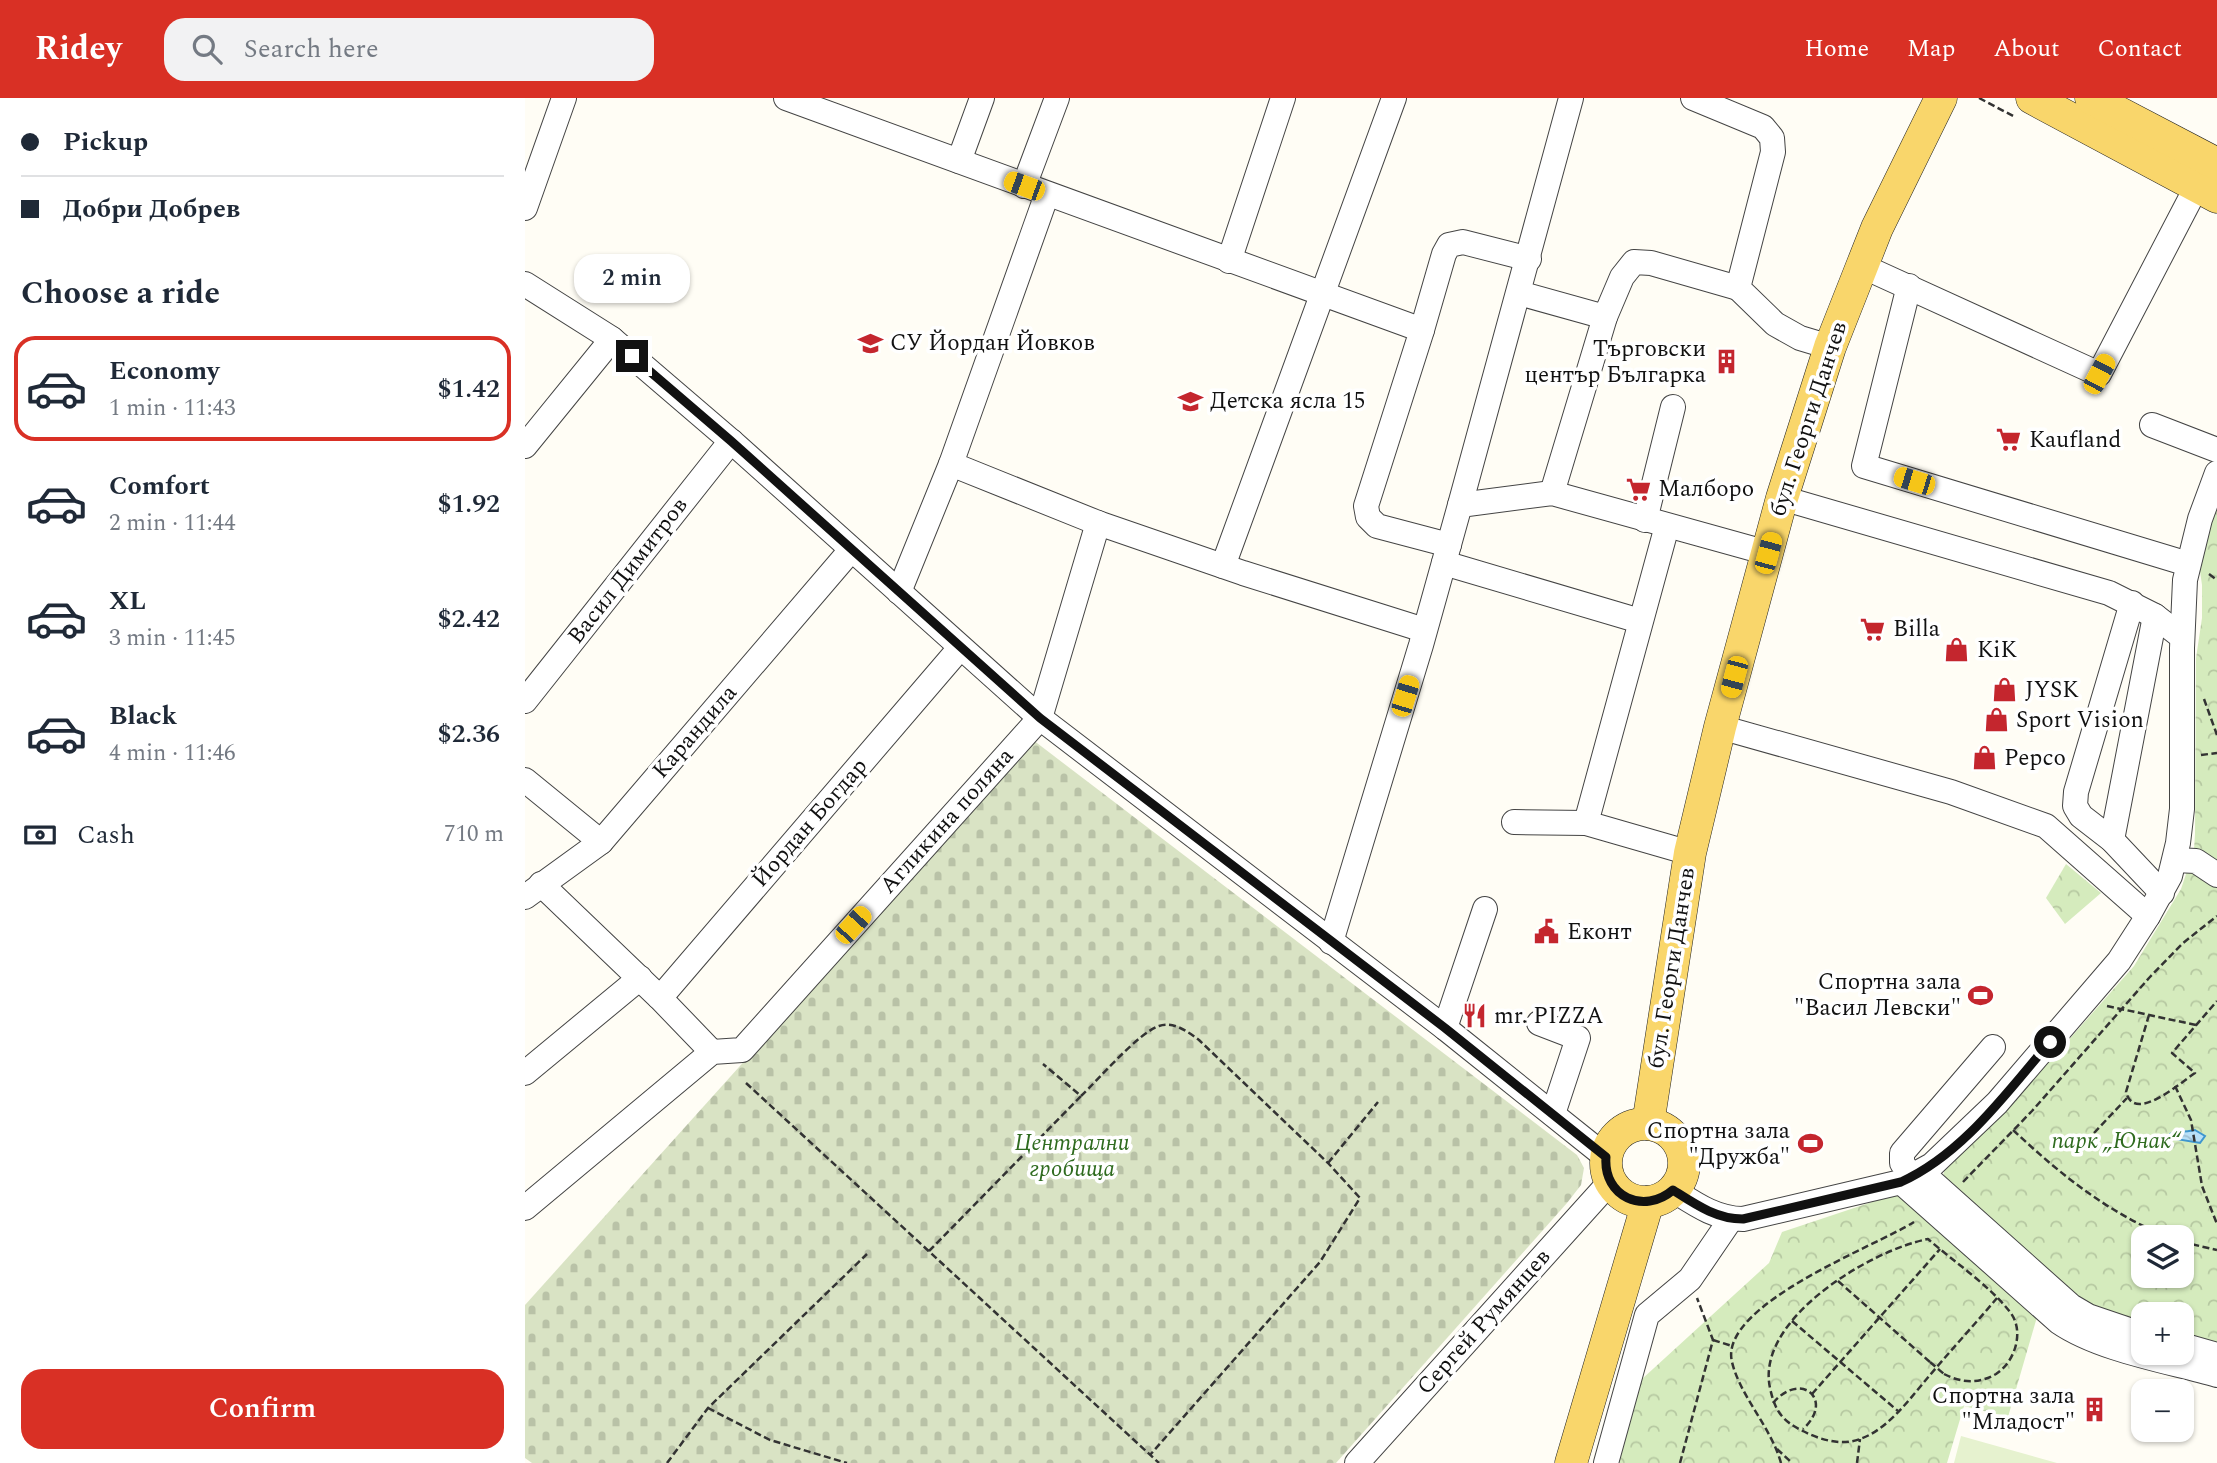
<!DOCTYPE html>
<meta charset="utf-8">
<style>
:root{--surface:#fff;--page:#f2f2f3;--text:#1f2937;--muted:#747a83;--line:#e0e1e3;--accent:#d93025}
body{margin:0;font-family:Spectral,serif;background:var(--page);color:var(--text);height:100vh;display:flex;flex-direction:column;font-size:26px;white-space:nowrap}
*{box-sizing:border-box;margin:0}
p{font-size:23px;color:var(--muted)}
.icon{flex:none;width:38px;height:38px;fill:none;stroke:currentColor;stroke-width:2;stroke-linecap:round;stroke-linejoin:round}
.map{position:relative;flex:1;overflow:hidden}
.drawer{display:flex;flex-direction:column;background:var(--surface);width:525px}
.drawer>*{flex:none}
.guide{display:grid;align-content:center;height:154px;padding:0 21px;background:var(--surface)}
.tools{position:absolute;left:1606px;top:1127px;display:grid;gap:14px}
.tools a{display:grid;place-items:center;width:63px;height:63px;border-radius:14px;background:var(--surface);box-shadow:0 2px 5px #0004;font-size:35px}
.end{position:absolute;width:32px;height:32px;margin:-16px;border:9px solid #111;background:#fff;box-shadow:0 0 0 4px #fff}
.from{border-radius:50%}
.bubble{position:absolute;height:49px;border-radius:21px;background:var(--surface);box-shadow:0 2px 5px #0004;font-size:23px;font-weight:600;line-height:49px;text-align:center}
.car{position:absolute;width:21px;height:42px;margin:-21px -10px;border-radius:9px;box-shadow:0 0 5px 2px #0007;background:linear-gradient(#f5c518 24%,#345 0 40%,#f5c518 0 76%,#345 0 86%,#f5c518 0)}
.guide b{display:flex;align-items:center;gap:24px;height:66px;font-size:26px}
.guide b+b{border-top:2px solid var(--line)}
.guide i{width:18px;height:18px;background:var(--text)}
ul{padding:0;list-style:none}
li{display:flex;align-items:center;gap:21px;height:105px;margin:0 14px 10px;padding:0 7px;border:4px solid transparent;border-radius:21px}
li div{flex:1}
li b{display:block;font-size:26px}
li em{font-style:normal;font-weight:600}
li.active{border-color:var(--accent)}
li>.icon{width:63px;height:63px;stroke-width:1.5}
h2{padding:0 21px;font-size:32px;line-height:84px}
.pay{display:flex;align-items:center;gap:18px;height:77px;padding:0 21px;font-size:26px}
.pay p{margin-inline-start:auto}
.primary-button{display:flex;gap:14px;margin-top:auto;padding:14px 21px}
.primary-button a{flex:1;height:80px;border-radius:21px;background:var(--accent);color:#fff;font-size:28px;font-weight:600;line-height:80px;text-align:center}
header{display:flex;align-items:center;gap:42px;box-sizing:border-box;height:98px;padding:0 35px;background:var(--accent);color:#fff}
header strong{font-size:33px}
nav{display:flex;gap:38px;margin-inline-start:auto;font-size:24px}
.search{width:490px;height:63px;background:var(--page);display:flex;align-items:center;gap:18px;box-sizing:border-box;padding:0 24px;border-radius:21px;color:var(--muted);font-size:26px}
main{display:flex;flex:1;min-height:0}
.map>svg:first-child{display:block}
.cemetery{fill:url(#cemetery-stones)}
.park{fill:url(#park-crowns);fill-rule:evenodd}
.pitch{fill:#e6f2cf}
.water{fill:url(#water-waves);stroke:#3f96cf;stroke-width:2}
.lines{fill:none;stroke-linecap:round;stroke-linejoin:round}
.minor-casing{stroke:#444;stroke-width:26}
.major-casing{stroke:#222;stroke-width:33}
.path{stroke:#333;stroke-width:2.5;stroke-dasharray:7 3.5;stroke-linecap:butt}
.minor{stroke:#fff;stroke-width:24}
.major{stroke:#f9d66b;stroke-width:32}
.path-bridge{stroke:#333;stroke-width:2.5;stroke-dasharray:7 3.5;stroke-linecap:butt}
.route{stroke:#111;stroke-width:9}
.labels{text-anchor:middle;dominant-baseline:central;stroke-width:7;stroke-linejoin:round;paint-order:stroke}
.poi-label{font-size:23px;fill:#111;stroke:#fff;text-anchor:start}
.street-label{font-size:23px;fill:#111;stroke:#fff}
.park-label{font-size:23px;font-style:italic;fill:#2f6b1f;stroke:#fff}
</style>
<header>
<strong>Ridey</strong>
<div class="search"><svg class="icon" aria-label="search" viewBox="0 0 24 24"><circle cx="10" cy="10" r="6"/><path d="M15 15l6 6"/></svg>Search here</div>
<nav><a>Home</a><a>Map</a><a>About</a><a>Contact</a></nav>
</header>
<main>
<section class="drawer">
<div class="guide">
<b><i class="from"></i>Pickup</b>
<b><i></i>Добри Добрев</b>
</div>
<h2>Choose a ride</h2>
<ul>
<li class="active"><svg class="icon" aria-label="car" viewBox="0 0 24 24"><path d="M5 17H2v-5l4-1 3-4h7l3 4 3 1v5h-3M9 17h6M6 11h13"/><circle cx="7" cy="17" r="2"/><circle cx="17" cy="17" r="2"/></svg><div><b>Economy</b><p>1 min · 11:43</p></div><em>$1.42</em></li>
<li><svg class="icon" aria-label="car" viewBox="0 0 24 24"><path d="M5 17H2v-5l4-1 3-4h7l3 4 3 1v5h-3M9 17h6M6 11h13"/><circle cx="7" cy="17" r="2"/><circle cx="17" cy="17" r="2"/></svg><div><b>Comfort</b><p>2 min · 11:44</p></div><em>$1.92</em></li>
<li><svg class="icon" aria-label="car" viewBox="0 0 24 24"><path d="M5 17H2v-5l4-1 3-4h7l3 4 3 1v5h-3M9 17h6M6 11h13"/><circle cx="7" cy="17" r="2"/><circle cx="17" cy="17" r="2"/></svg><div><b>XL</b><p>3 min · 11:45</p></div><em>$2.42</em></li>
<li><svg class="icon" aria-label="car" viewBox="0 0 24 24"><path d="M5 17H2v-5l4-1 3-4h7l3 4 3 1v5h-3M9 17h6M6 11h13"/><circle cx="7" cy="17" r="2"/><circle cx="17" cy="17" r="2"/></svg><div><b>Black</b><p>4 min · 11:46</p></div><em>$2.36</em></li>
</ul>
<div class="pay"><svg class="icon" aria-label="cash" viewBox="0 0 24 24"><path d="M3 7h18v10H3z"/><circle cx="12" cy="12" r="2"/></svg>Cash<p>710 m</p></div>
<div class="primary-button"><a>Confirm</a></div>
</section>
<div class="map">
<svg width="1692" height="1365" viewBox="0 0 1692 1365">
<defs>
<pattern id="cemetery-stones" width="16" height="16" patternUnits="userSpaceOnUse" patternTransform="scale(1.75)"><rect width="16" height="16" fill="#d9e3c4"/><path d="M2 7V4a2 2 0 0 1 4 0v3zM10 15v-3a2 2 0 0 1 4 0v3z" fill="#b9c2a7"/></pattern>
<pattern id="park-crowns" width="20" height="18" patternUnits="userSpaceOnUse" patternTransform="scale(1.75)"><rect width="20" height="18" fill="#d5ebbd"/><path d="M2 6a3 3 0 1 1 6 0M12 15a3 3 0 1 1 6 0" fill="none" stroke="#b6c8a1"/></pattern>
<pattern id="water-waves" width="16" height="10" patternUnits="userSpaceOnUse" patternTransform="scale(1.75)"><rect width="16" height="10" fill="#b9e0f7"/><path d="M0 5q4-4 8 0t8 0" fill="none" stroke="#9ebfd3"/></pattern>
</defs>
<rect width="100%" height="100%" fill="#fffdf5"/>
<path class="cemetery" d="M508 642 1052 1057 1059 1070 1056 1087 1042 1105 811 1365H7L0 1360V1207Z"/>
<g class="park">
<path d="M1692 403V1249L1657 1238V1216H1619V1226L1563 1208 1418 1078 1421 1066 1486 1007 1609 868 1656 791 1669 752 1670 736 1671 560 1677 520V487L1674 466ZM1619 1139H1657V1178H1619Z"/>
<path d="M1541 766 1576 795 1540 826 1521 800Z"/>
<path d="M1374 1095 1512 1219 1483 1319 1439 1308 1422 1365H1094L1117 1281 1244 1165 1257 1134Z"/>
</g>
<path class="pitch" d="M1436 1338 1532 1365H1429Z"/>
<path class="water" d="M1670 1032 1680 1038 1675 1045 1645 1040V1036C1653 1033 1662 1034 1670 1032Z"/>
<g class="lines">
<defs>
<g id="minor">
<path d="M261 0 897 232 841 408 843 419 852 428 924 447"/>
<path d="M1168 0 1238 29 1247 40 1248 54 1213 190 1250 226 1275 240 1305 249"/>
<path d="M434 63 457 0"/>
<path d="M499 88 532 0"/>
<path d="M0 110 39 0"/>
<path d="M704 163 758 0"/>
<path d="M1337 168 1574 276 1672 88"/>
<path d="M0 186 87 241 206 343 515 620 920 930 1081 1059"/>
<path d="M1384 188 1339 368 1663 466"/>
<path d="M994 195 1080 219"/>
<path d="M897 232 919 156 924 147 938 144 1004 161"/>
<path d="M1627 327 1692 352"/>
<path d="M0 348 87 241"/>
<path d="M426 366 573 425"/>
<path d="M1027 395 1080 219 1097 179 1109 164 1126 165 1213 190"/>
<path d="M1257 400 1584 495 1630 518 1657 539"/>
<path d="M935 407 1046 0"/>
<path d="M1120 422 1148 309"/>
<path d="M1142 428 1061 725 1165 755"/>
<path d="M919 465 1115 523"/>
<path d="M698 468 869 0"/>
<path d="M374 494 426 366 522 96"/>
<path d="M1607 505 1551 694 1550 708 1556 718 1587 742 1637 795"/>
<path d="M0 603 206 343"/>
<path d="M1195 629 1426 694 1521 728 1623 818"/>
<path d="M0 682 76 744"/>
<path d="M989 724 1061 725"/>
<path d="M1587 742 1630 518"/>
<path d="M1650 762 1671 763 1692 777"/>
<path d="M16 786 135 900 187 954"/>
<path d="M0 799 76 744 326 452"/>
<path d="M806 844 896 547 935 407 1027 395 1243 455"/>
<path d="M135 900 435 550"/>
<path d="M1014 925 1053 940 1028 1016"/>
<path d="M920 930 960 811"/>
<path d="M0 975 115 880"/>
<path d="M1396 1074 1546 1208 1563 1218 1619 1237"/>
<path d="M1387 1079 1377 1065V1055L1468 949"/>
<path d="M1376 1084 1534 1224C1575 1252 1643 1263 1692 1277"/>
<path d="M1148 1092C1170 1106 1191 1121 1218 1121L1376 1084 1407 1067 1472 1005 1594 863 1623 818 1645 778 1653 745 1657 711V550L1660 482 1675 421 1692 375"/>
<path d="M0 1110 187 954 217 952 515 620 573 425 718 475 899 532"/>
<path d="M1657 1247 1692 1257"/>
<path d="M832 1365 1085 1084"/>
<path d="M1081 1365 1122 1217 1165 1181 1206 1121"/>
</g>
<g id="major">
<path d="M1507 0 1692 99"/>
<path d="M1566 0 1692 66"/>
<path d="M1123 1026 1165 755 1195 629 1257 400 1305 249 1337 168 1352 130 1416 0"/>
<circle cx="1120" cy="1065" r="39"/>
<path d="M1046 1365 1123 1104"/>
</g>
</defs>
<use href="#minor" class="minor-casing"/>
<use href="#major" class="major-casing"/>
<g class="path">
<path d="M1454 0 1490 19"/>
<path d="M1684 476 1692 482"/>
<path d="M1679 601 1692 637"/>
<path d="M1676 657 1692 655"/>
<path d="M1582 908 1671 927"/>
<path d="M1624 917 1601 994C1609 1026 1655 985 1670 975L1647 955 1692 903"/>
<path d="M221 985 634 1365"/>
<path d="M1650 988 1666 1022 1677 1088 1692 1126"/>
<path d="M556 998C574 981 613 935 634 928 649 923 663 934 674 942L803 1065 835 1100 795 1164 625 1357"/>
<path d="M1488 1032C1535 1076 1583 1115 1643 1139"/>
<path d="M1569 1035 1602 1000"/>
<path d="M803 1065 853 1004"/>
<path d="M1438 1084 1507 1013 1624 880 1658 845 1692 818"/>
<path d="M1657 1144 1692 1152"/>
<path d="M404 1153 556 998 518 966"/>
<path d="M1313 1183 1405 1264"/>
<path d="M1267 1223 1373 1313"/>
<path d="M1188 1242 1207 1248"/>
<path d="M1419 1276C1436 1285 1454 1286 1471 1276 1490 1264 1500 1233 1485 1214 1465 1188 1428 1163 1403 1141 1346 1152 1230 1221 1245 1290 1250 1313 1257 1323 1278 1333 1295 1342 1317 1348 1335 1341 1364 1331 1386 1299 1405 1277 1427 1251 1450 1226 1472 1200"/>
<path d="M1287 1296 1415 1151"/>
<path d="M1248 1305C1276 1272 1310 1302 1278 1331"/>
<path d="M183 1310 245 1342 322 1365"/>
<path d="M1252 1351 1267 1365"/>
<path d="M142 1365 183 1310 342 1156"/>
<path d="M1155 1365 1188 1242 1172 1200"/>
<path d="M1256 1365C1246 1329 1215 1298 1207 1264 1193 1207 1351 1148 1389 1124"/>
<path d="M1332 1365 1335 1341"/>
</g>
<use href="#minor" class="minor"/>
<use href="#major" class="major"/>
<path class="path-bridge" d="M1405 1264 1419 1276"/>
</g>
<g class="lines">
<path class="route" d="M107 258 206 343 515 620 920 930 1081 1059C1078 1099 1119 1117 1148 1092 1170 1106 1191 1121 1218 1121L1376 1084C1438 1056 1482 994 1525 944"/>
</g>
<defs>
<symbol id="school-bare" viewBox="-9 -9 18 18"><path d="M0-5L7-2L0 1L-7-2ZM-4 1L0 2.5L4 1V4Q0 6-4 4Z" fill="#c4262e" stroke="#fff" stroke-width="2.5" paint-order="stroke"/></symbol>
<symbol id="building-bare" viewBox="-9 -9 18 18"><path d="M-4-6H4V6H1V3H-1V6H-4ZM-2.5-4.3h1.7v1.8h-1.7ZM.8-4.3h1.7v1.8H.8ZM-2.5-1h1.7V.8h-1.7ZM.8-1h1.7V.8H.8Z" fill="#c4262e" stroke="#fff" stroke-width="2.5" paint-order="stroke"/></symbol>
<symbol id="supermarket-bare" viewBox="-9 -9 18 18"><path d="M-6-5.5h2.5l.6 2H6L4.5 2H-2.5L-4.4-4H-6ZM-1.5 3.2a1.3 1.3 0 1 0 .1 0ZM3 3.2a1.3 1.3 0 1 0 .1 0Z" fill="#c4262e" stroke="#fff" stroke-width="2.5" paint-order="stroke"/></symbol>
<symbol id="shop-bare" viewBox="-9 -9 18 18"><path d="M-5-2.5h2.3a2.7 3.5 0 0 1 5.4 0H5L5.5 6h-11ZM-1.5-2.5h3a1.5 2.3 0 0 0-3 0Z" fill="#c4262e" stroke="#fff" stroke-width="2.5" paint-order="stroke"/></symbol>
<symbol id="civic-bare" viewBox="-9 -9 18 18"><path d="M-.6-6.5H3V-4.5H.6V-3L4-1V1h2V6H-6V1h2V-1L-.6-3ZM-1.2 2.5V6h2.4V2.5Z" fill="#c4262e" stroke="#fff" stroke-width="2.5" paint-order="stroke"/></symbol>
<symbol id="stadium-bare" viewBox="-9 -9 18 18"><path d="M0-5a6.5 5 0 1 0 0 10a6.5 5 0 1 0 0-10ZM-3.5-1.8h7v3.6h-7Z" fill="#c4262e" stroke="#fff" stroke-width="2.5" paint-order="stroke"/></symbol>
<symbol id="restaurant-bare" viewBox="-9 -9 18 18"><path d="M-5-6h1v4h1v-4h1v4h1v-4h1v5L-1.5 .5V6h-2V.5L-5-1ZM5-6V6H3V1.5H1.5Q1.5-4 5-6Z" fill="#c4262e" stroke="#fff" stroke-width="2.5" paint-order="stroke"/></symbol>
</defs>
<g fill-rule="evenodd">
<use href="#school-bare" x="328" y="228" width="35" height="35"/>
<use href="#building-bare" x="1184" y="246" width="35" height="35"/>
<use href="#school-bare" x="648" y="286" width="35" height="35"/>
<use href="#supermarket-bare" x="1466" y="324" width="35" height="35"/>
<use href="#supermarket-bare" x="1096" y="374" width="35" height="35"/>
<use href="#supermarket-bare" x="1330" y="514" width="35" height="35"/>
<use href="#shop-bare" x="1414" y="534" width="35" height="35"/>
<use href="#shop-bare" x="1462" y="574" width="35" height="35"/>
<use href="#shop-bare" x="1454" y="604" width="35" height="35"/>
<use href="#shop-bare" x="1442" y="642" width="35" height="35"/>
<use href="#civic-bare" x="1004" y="816" width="35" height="35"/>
<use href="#stadium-bare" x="1438" y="880" width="35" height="35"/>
<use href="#restaurant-bare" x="932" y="900" width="35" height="35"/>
<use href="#stadium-bare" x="1268" y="1028" width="35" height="35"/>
<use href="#building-bare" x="1552" y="1294" width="35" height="35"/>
</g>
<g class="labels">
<g class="poi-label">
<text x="365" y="245">СУ Йордан Йовков</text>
<text x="1181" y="251" text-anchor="end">Търговски<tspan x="1181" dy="26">център Българка</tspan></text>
<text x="685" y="303">Детска ясла 15</text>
<text x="1504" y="342">Kaufland</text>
<text x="1133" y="391">Малборо</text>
<text x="1368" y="531">Billa</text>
<text x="1452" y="552">KiK</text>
<text x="1500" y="592">JYSK</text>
<text x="1491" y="622">Sport Vision</text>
<text x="1479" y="660">Pepco</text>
<text x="1042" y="834">Еконт</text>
<text x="1436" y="884" text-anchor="end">Спортна зала<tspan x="1436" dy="26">"Васил Левски"</tspan></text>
<text x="969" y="918">mr. PIZZA</text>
<text x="1265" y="1033" text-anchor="end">Спортна зала<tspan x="1265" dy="26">"Дружба"</tspan></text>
<text x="1550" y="1298" text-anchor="end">Спортна зала<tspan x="1550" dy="26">"Младост"</tspan></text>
</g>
<g class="street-label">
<text transform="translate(1284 321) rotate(-72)">бул. Георги Данчев</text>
<text transform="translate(103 473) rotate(-52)">Васил Димитров</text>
<text transform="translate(170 634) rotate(-49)">Карандила</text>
<text transform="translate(422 723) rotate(-48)">Агликина поляна</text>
<text transform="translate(285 725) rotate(-49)">Йордан Богдар</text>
<text transform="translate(1147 870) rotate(-81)">бул. Георги Данчев</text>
<text transform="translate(959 1224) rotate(-48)">Сергей Румянцев</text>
</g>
<g class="park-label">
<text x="1591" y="1043">парк „Юнак“</text>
<text x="547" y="1045">Централни<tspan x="547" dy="26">гробища</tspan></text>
</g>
</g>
</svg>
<div class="tools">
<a><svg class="icon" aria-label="layers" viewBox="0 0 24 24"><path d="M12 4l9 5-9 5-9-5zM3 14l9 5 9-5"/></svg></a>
<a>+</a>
<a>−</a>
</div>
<i class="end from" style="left:1525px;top:944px"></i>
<i class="end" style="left:107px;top:258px"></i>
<div class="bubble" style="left:49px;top:156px;width:116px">2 min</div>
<i class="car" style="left:499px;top:88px;rotate:290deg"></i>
<i class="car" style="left:1574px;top:276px;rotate:28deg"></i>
<i class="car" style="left:1389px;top:383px;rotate:287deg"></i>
<i class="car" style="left:1243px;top:455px;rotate:15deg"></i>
<i class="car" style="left:1209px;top:579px;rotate:195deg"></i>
<i class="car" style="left:880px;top:598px;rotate:17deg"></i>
<i class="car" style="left:328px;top:827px;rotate:42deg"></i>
</div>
</main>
